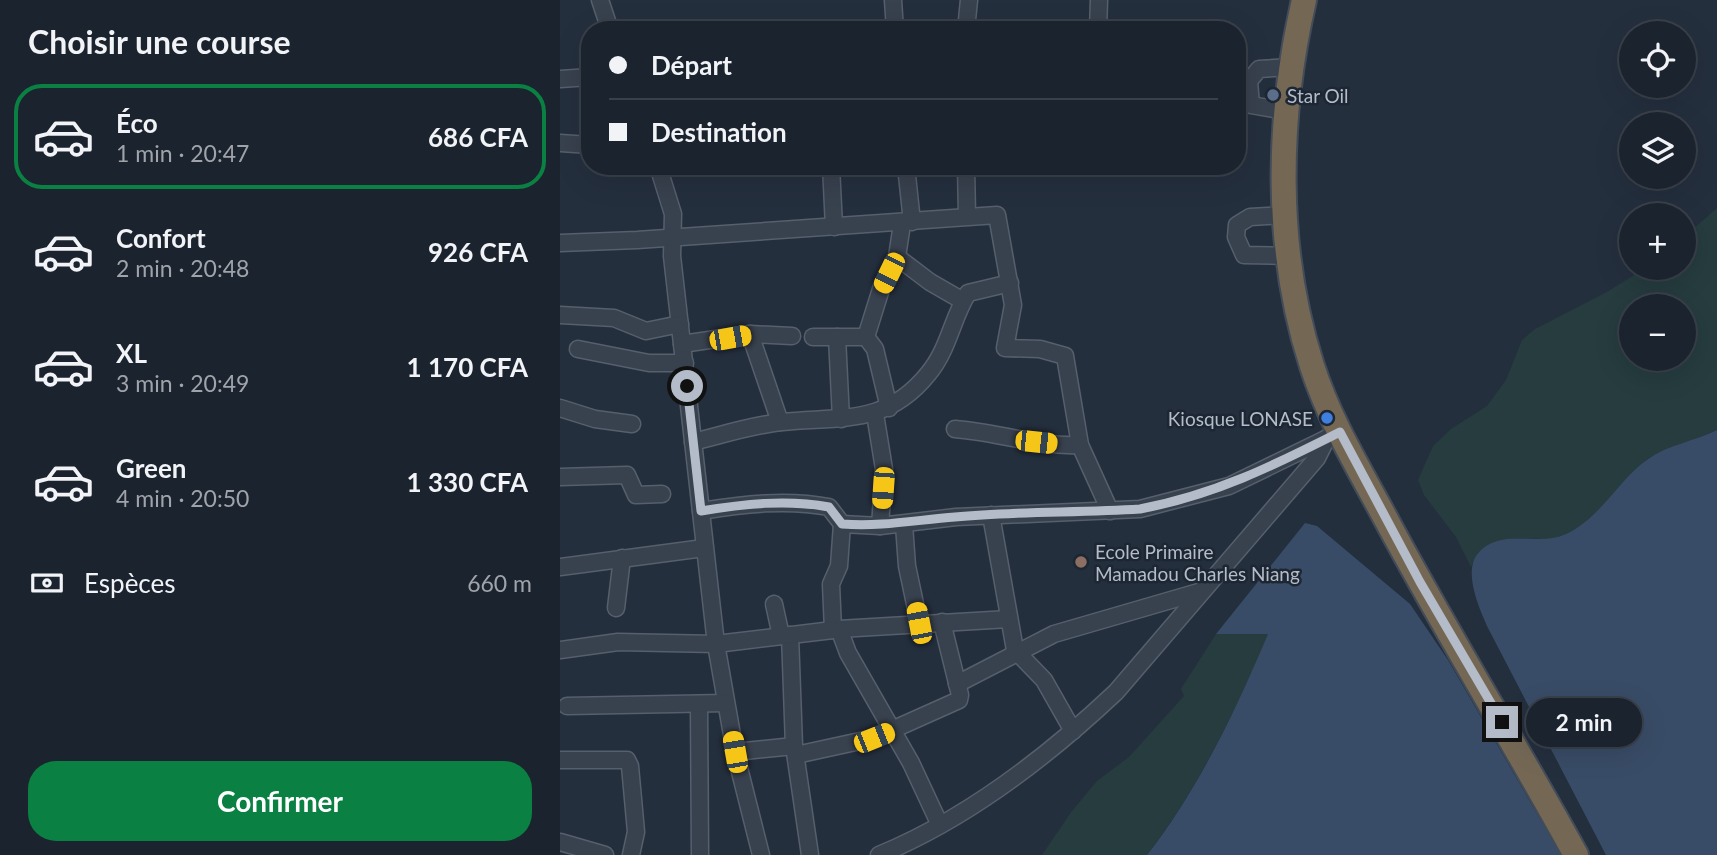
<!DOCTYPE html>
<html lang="fr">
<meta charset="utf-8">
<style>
:root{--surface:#1b232e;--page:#242b36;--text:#f1f3f6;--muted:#a0a4aa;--line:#39404a;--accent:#0b8043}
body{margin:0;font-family:Lato,sans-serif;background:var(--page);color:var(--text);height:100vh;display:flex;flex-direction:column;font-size:26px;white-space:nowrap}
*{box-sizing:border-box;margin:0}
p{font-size:23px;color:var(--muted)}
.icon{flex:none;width:38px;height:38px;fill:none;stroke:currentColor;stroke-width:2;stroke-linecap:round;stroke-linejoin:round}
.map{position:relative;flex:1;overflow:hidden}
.side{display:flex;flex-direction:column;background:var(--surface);width:560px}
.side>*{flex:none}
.banner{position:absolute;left:21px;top:21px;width:665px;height:154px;border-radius:28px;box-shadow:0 7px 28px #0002,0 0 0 2px var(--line);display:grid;align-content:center;height:154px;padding:0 28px;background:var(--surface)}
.fabs{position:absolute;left:1059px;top:21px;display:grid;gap:14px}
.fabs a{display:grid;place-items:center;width:77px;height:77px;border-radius:50%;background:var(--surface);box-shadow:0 7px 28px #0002,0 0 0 2px var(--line);font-size:35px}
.end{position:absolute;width:32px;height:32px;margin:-16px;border:9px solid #b4bcc9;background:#111;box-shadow:0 0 0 4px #111}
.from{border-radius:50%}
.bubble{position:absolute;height:49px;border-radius:24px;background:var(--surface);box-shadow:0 7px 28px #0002,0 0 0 2px var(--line);font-size:23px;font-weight:700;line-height:49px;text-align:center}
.car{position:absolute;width:21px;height:42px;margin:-21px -10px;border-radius:9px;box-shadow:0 0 5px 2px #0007;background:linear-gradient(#f5c518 24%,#345 0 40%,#f5c518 0 76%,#345 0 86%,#f5c518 0)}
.banner b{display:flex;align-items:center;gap:24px;height:66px;font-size:26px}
.banner b+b{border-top:2px solid var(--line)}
.banner i{width:18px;height:18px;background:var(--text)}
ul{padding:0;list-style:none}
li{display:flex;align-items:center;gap:21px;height:105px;margin:0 14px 10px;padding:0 14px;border:4px solid transparent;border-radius:28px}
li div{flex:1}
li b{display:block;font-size:26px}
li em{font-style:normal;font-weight:700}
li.selected{border-color:var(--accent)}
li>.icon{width:63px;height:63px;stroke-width:1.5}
h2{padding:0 28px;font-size:32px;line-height:84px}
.pay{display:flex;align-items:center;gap:18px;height:77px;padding:0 28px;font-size:26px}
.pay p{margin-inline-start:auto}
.primary-button{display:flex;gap:14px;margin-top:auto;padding:14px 28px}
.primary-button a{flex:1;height:80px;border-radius:28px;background:var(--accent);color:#fff;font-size:28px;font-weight:700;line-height:80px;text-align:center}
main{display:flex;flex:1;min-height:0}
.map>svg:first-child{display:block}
.green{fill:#263c3f;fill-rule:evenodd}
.water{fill:#394c67}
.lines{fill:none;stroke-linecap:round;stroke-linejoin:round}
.minor-casing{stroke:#565f6c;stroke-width:19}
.highway-casing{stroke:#434c59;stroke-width:28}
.minor{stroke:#38414e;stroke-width:16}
.highway{stroke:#746855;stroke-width:24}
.route{stroke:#b4bcc9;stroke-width:9}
.service-dot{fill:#5c6f8a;stroke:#1d2633;stroke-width:2.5}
.shop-dot{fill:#3f7fe0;stroke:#1d2633;stroke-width:2.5}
.education-dot{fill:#8d6e63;stroke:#1d2633;stroke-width:2.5}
.labels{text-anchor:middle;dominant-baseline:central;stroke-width:5;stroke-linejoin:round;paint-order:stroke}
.poi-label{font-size:19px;fill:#b4bcc9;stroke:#1d2633;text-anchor:start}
</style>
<main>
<section class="side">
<h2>Choisir une course</h2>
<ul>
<li class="selected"><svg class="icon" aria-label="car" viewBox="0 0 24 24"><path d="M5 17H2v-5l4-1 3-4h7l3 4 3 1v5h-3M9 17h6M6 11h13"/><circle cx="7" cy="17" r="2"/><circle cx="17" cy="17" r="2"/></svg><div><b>Éco</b><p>1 min · 20:47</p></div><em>686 CFA</em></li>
<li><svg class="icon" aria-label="car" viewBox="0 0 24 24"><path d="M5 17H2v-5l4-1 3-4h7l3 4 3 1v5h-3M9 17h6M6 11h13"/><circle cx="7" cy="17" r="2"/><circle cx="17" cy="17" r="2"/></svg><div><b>Confort</b><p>2 min · 20:48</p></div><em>926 CFA</em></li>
<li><svg class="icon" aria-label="car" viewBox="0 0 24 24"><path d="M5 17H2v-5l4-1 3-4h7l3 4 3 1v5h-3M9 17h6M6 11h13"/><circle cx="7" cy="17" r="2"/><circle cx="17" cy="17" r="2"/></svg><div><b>XL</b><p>3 min · 20:49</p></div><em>1 170 CFA</em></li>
<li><svg class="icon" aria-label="car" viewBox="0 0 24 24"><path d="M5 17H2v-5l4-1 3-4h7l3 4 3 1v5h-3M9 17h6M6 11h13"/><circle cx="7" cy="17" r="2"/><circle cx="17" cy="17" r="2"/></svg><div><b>Green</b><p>4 min · 20:50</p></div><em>1 330 CFA</em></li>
</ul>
<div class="pay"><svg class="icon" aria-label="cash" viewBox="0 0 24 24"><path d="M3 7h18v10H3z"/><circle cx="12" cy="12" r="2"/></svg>Espèces<p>660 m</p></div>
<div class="primary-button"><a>Confirmer</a></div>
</section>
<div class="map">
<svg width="1157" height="855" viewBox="0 0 1157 855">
<rect width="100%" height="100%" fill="#242f3e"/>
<g class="green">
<path d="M1157 208V430L1087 459 1027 523 1004 535 990 539 953 538 918 552 911 567 896 537 864 495 858 480 873 446 891 429 927 406 946 380 962 340 975 329 1047 292 1085 268H1124V237ZM1071 306H1124V359H1071Z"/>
<path d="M709 633C676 710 638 789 587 855H482L512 811 537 781 569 757 624 696 621 689 656 634Z"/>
</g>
<g class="water">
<path d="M1157 430V855H1046L928 628C919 608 902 570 919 552 943 527 978 547 1006 534 1041 518 1057 481 1088 459 1108 445 1135 441 1157 430Z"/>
<path d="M745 523 757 526 850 604 888 660 1001 855H587C638 790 676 710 708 634H656Z"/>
</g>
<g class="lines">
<defs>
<g id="minor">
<path d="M40 0 50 30"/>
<path d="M333 0 335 30"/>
<path d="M406 30 409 0"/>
<path d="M538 30 539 0"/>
<path d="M0 79 30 77"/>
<path d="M725 111 691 105 689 81 699 69 731 67"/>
<path d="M0 143 30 145"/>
<path d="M98 166 113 214 112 256 156 644 175 752 201 855"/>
<path d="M271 166 274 227"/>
<path d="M346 166 352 222"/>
<path d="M406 166 407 216"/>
<path d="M727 215 690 217 677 225 676 237 684 255 730 256"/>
<path d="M0 243 77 240 437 215 453 305 445 348 480 349 505 356 520 445 550 511"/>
<path d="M337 257 370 282 403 301"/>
<path d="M0 315 54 318 86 331 120 324"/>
<path d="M190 334 232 336"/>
<path d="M253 337H306"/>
<path d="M277 337 281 419"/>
<path d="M122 344 190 334 220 422"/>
<path d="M18 349 89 363H125"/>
<path d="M0 408 35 419 72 424"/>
<path d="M329 408 315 349 306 337 321 289 337 257 342 224"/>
<path d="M315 414 324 469 320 526"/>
<path d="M395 429C437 432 478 447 520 445"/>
<path d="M133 442C162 435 192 425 222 422 281 416 326 426 368 374 389 349 392 318 408 293L450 283"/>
<path d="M0 477 67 475 76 495 102 494"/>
<path d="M141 511C183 504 227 499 269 507L282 524 320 526 396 517 580 509 669 486 780 432"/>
<path d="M431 515 455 650 484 680 513 731"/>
<path d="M282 524 279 566 271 584 273 630 279 629 288 653 351 763 379 823"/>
<path d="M344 525 347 566 359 623"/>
<path d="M0 567 144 548"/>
<path d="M214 604 221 636"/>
<path d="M56 608 62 558"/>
<path d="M279 629 449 619"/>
<path d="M230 635 234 746 250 855"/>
<path d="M0 650 58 642 156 644 273 630"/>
<path d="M397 684 494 634 642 591"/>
<path d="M139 704 140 855"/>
<path d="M7 706 166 703"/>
<path d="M175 752 234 746"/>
<path d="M236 755 314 738 399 700 400 695 382 622"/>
<path d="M0 760H67L70 766 76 832 71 855"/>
<path d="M0 842 45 855"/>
<path d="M319 855C407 819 487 757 556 692L757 458 767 438"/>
</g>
<path id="highway" d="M744 0C717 118 714 249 752 366 770 422 801 472 828 523 888 635 955 744 1016 855"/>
</defs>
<use href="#minor" class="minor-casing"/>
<use href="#highway" class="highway-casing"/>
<use href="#minor" class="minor"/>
<use href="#highway" class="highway"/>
</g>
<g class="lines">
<path class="route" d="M127 386 141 511C183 504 227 499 269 507L282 524C321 527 356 520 395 517 456 511 518 513 580 509 654 495 713 466 780 432L860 582 942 722"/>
</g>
<circle class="service-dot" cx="713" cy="95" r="7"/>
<circle class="shop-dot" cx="767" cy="418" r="7"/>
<circle class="education-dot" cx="521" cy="562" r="7"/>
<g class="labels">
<g class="poi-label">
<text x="727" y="95">Star Oil</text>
<text x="753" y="418" text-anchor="end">Kiosque LONASE</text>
<text x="535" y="551">Ecole Primaire<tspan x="535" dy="22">Mamadou Charles Niang</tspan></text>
</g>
</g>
</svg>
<div class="fabs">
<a><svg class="icon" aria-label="locate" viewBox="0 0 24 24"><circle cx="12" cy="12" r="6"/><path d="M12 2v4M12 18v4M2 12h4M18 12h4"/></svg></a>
<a><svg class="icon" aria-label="layers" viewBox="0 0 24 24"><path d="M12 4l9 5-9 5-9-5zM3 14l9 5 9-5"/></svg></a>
<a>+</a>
<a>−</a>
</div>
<i class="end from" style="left:127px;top:386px"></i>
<i class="end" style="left:942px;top:722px"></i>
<div class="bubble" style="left:966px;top:698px;width:116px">2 min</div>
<i class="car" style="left:329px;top:273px;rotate:206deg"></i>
<i class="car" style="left:170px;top:338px;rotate:80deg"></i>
<i class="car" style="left:476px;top:442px;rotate:96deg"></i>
<i class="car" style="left:323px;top:488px;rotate:184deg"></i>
<i class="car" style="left:359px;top:623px;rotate:349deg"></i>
<i class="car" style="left:314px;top:738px;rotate:68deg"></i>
<i class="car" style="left:175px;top:752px;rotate:350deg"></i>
<div class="banner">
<b><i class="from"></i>Départ</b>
<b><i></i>Destination</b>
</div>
</div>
</main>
